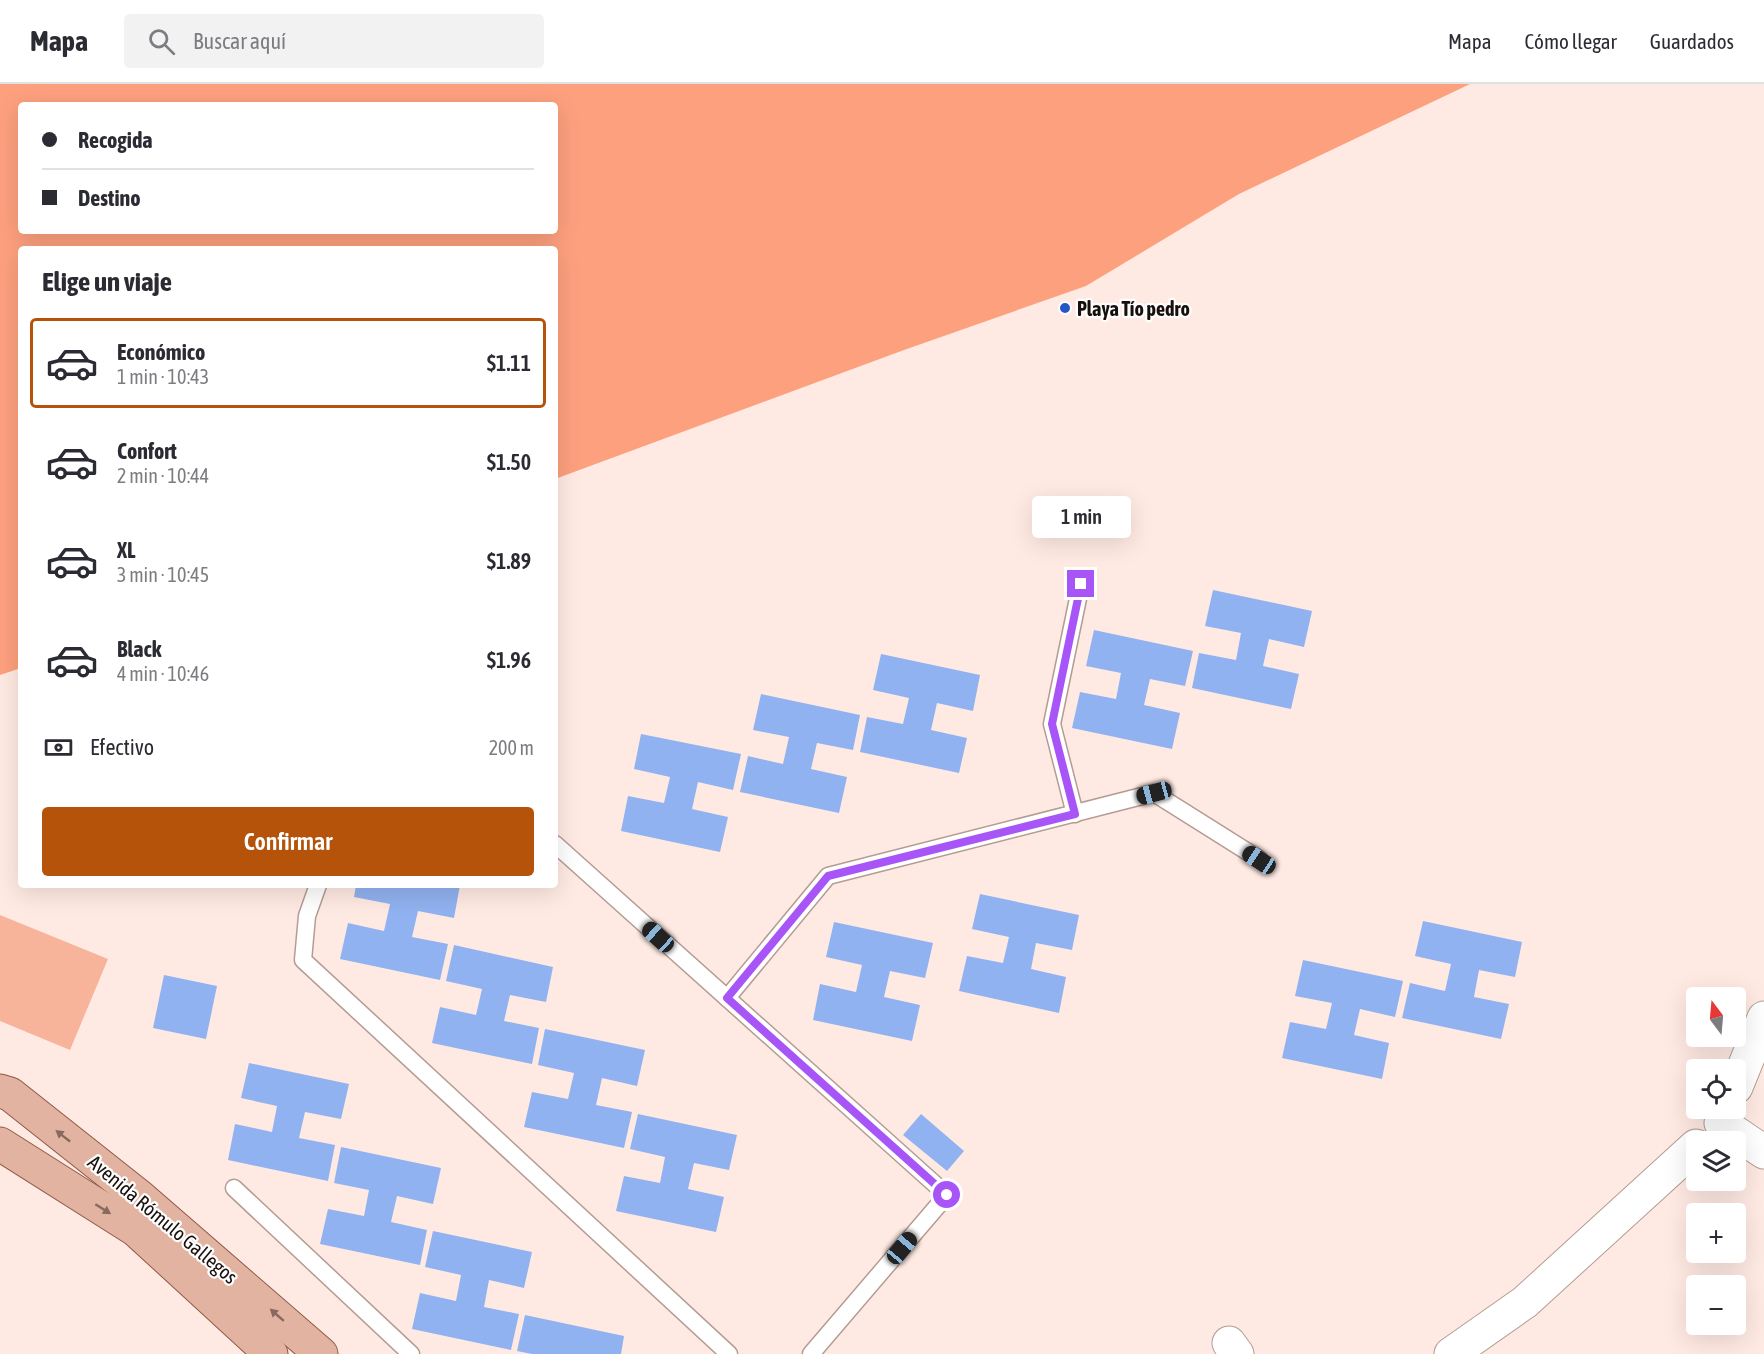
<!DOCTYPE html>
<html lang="es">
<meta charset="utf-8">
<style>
:root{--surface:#fff;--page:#f2f2f3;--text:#2b2b33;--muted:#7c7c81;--line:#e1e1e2;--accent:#b45309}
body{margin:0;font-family:"Asap Condensed",sans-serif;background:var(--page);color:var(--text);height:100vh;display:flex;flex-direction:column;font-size:22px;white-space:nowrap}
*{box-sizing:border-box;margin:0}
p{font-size:20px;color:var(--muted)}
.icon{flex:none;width:33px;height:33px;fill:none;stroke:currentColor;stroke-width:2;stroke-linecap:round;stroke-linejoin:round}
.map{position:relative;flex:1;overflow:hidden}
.sheet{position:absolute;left:18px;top:162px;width:540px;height:642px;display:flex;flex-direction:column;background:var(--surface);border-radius:6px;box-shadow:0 6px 24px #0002}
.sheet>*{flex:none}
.top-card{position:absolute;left:18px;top:18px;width:540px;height:132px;border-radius:6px;box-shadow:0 6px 24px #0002;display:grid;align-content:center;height:132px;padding:0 24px;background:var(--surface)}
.needle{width:39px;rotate:344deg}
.fabs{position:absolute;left:1686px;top:903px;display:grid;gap:12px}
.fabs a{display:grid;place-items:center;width:60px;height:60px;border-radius:6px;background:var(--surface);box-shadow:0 6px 24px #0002;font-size:30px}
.end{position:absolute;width:27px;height:27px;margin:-14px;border:8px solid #a855f7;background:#fff;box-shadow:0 0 0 3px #fff}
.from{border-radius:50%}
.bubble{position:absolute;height:42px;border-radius:6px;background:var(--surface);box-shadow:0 6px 24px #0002;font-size:20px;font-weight:600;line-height:42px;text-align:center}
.car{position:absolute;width:18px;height:36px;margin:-18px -9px;border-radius:8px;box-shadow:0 0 4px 2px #0007;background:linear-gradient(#222 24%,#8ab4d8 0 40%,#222 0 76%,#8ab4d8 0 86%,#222 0)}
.top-card b{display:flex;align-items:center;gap:21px;height:57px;font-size:22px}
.top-card b+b{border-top:2px solid var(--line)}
.top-card i{width:15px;height:15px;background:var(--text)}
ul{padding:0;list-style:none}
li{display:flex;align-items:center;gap:18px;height:90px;margin:0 12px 9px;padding:0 12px;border:3px solid transparent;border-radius:6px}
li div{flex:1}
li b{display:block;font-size:22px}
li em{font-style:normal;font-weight:600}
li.on{border-color:var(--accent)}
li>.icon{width:54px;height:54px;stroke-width:1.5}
h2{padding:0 24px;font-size:27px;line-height:72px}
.pay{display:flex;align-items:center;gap:15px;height:66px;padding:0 24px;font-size:22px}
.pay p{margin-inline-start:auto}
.primary-button{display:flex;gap:12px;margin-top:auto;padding:12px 24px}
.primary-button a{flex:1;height:69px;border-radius:6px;background:var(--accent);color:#fff;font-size:24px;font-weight:600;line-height:69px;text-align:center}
header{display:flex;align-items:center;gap:36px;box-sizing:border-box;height:84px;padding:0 30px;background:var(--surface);border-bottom:2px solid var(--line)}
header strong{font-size:28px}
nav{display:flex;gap:33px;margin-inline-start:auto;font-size:21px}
.search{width:420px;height:54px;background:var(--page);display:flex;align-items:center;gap:15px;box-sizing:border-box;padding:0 21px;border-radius:6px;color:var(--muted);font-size:22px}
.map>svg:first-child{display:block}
.green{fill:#f7b49b}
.water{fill:#fda07e;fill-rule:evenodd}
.building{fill:#91b2f0}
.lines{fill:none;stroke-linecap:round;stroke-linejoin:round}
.service-casing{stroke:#b39c93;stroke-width:19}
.minor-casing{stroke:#b39c93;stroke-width:35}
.primary-casing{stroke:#8f5945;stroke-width:35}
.service{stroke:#fff;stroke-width:16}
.minor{stroke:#fff;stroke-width:33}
.primary{stroke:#e3b3a2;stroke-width:33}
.oneway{fill:#87695e}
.route{stroke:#a855f7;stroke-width:8}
.poi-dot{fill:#2257c4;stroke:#fdfdfd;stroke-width:2}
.labels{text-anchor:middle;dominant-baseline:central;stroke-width:4.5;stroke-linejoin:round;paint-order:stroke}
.poi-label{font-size:20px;font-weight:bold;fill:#170f0c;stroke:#fdfdfd;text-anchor:start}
.street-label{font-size:20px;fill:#170f0c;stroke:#fdfdfd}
</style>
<header>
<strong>Mapa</strong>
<div class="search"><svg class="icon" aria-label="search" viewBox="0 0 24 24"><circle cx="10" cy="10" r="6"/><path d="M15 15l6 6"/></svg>Buscar aquí</div>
<nav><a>Mapa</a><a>Cómo llegar</a><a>Guardados</a></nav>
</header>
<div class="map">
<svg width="1764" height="1270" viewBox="0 0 1764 1270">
<rect width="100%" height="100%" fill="#ffeae3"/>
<path class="green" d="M0 831 108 875 70 966 0 937Z"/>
<path class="water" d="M0 0H1470L1239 110 1086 202 904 266 555 395V165H21V584L0 591ZM21 21H555V147H21Z"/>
<g class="building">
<path d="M1213 506 1312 527 1304 563 1269 555 1263 582 1299 590 1291 625 1192 604 1199 569 1236 576 1241 549 1205 542Z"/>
<path d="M1094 546 1193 567 1185 602 1150 595 1144 621 1180 629 1172 665 1072 644 1080 608 1116 615 1121 589 1086 582Z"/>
<path d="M881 570 980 591 973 627 937 619 931 646 967 654 959 689 860 668 867 633 903 640 909 614 873 606Z"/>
<path d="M761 610 860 631 853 666 817 659 811 685 847 693 839 729 740 708 748 672 783 680 789 653 753 646Z"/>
<path d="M641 650 741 670 733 706 698 698 692 725 728 733 720 768 621 747 628 712 664 719 670 693 634 685Z"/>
<path d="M356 801H460L454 834 418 827 412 853 448 860 440 896 340 875 348 839 384 847 390 820 354 813Z"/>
<path d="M980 810 1079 831 1072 866 1036 859 1031 885 1066 893 1059 929 959 907 967 872 1003 879 1009 853 972 845Z"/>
<path d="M1423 837 1522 858 1515 893 1479 886 1474 913 1509 920 1501 955 1402 934 1410 899 1445 907 1451 880 1415 872Z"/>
<path d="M834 838 933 859 925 894 890 887 884 913 920 921 912 957 813 936 820 900 856 908 862 881 826 873Z"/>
<path d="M454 861 553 883 546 918 510 911 504 937 539 944 532 980 432 959 440 923 476 931 482 905 446 897Z"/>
<path d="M1303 876 1403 897 1395 933 1360 925 1354 951 1389 959 1382 995 1282 974 1290 938 1326 945 1332 919 1295 912Z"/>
<path d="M164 891 217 902 206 955 153 944Z"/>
<path d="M545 945 645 966 637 1002 602 994 596 1021 632 1028 624 1064 524 1043 532 1008 568 1015 574 989 538 981Z"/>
<path d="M249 979 349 1000 341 1035 305 1028 299 1054 335 1061 328 1097 228 1076 235 1040 272 1048 277 1022 241 1014Z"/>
<path d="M638 1030 737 1051 729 1086 694 1079 688 1105 724 1113 716 1148 616 1127 624 1092 660 1099 665 1073 630 1065Z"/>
<path d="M921 1030 964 1067 947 1087 903 1051Z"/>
<path d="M341 1063 441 1084 433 1120 397 1112 391 1138 427 1146 420 1181 320 1160 328 1125 364 1132 369 1106 334 1099Z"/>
<path d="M433 1147 532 1168 524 1204 489 1196 484 1223 519 1230 511 1266 412 1245 420 1209 456 1217 461 1191 425 1183Z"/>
<path d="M525 1231 624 1252 621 1270H532L517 1267Z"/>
</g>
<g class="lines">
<defs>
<g id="service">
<path d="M1075 730 1052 640 1081 500"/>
<path d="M555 760 947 1111 811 1270"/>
<path d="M318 801 307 832 303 876 729 1270"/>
<path d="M727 914 828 792 1154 709 1259 775"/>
<path d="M234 1104 411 1270"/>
</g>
<g id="minor">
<path d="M1736 1003 1764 934"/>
<path d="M1721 1039 1764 1068"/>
<path d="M1229 1259 1237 1270"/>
<path d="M1451 1270 1525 1218 1696 1062"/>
</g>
<g id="primary">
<path d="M0 1007 10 1010 140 1113 321 1270"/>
<path d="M0 1060 136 1146 271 1270"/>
</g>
</defs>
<use href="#service" class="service-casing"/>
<use href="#minor" class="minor-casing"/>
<use href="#primary" class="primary-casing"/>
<use href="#service" class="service"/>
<use href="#minor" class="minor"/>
<use href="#primary" class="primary"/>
</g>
<defs><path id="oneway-solid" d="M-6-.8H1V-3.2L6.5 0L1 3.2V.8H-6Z" transform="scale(1.5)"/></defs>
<g class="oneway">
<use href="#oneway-solid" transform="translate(63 1052) rotate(-142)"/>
<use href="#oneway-solid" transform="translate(103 1125) rotate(32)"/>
<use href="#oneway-solid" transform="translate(277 1231) rotate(-139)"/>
</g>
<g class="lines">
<path class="route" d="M947 1111 727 914 828 792 1075 730 1052 640 1081 500"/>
</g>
<circle class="poi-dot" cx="1065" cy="224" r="6"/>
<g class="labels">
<g class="poi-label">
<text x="1077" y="224">Playa Tío pedro</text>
</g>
<g class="street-label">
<text transform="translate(163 1135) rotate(40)">Avenida Rómulo Gallegos</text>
</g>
</g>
</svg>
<div class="fabs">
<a><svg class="needle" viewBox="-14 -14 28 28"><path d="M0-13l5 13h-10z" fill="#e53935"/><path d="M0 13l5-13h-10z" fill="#7c7c81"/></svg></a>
<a><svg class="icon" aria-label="locate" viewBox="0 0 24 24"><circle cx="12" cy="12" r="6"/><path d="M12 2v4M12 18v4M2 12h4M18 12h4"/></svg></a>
<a><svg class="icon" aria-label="layers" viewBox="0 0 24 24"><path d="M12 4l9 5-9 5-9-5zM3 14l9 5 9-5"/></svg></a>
<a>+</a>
<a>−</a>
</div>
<i class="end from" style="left:947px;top:1111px"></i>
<i class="end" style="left:1081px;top:500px"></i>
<div class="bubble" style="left:1032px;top:412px;width:99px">1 min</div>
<i class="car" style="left:1154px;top:709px;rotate:255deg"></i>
<i class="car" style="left:1259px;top:776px;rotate:303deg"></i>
<i class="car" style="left:658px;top:853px;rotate:312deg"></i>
<i class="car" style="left:902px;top:1164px;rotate:40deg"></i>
<div class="top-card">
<b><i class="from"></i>Recogida</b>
<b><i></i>Destino</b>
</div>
<section class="sheet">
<h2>Elige un viaje</h2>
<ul>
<li class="on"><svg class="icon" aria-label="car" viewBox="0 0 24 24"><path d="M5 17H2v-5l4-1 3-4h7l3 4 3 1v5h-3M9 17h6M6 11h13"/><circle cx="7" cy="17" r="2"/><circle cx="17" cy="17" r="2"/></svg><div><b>Económico</b><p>1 min · 10:43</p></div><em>$1.11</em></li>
<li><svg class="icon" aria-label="car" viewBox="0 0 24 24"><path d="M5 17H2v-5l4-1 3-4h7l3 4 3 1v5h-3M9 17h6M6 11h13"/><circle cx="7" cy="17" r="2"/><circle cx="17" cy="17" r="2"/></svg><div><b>Confort</b><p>2 min · 10:44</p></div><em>$1.50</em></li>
<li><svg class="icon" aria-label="car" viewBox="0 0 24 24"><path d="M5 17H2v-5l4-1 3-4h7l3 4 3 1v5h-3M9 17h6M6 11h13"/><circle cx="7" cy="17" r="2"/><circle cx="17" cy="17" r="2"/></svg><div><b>XL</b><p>3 min · 10:45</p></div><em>$1.89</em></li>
<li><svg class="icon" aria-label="car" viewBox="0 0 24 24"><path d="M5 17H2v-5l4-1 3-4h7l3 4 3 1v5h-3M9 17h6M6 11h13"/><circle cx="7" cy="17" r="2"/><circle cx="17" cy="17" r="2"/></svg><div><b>Black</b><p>4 min · 10:46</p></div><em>$1.96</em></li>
</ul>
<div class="pay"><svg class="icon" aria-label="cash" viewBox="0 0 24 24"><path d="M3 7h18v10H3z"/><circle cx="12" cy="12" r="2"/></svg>Efectivo<p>200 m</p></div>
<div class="primary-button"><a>Confirmar</a></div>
</section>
</div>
